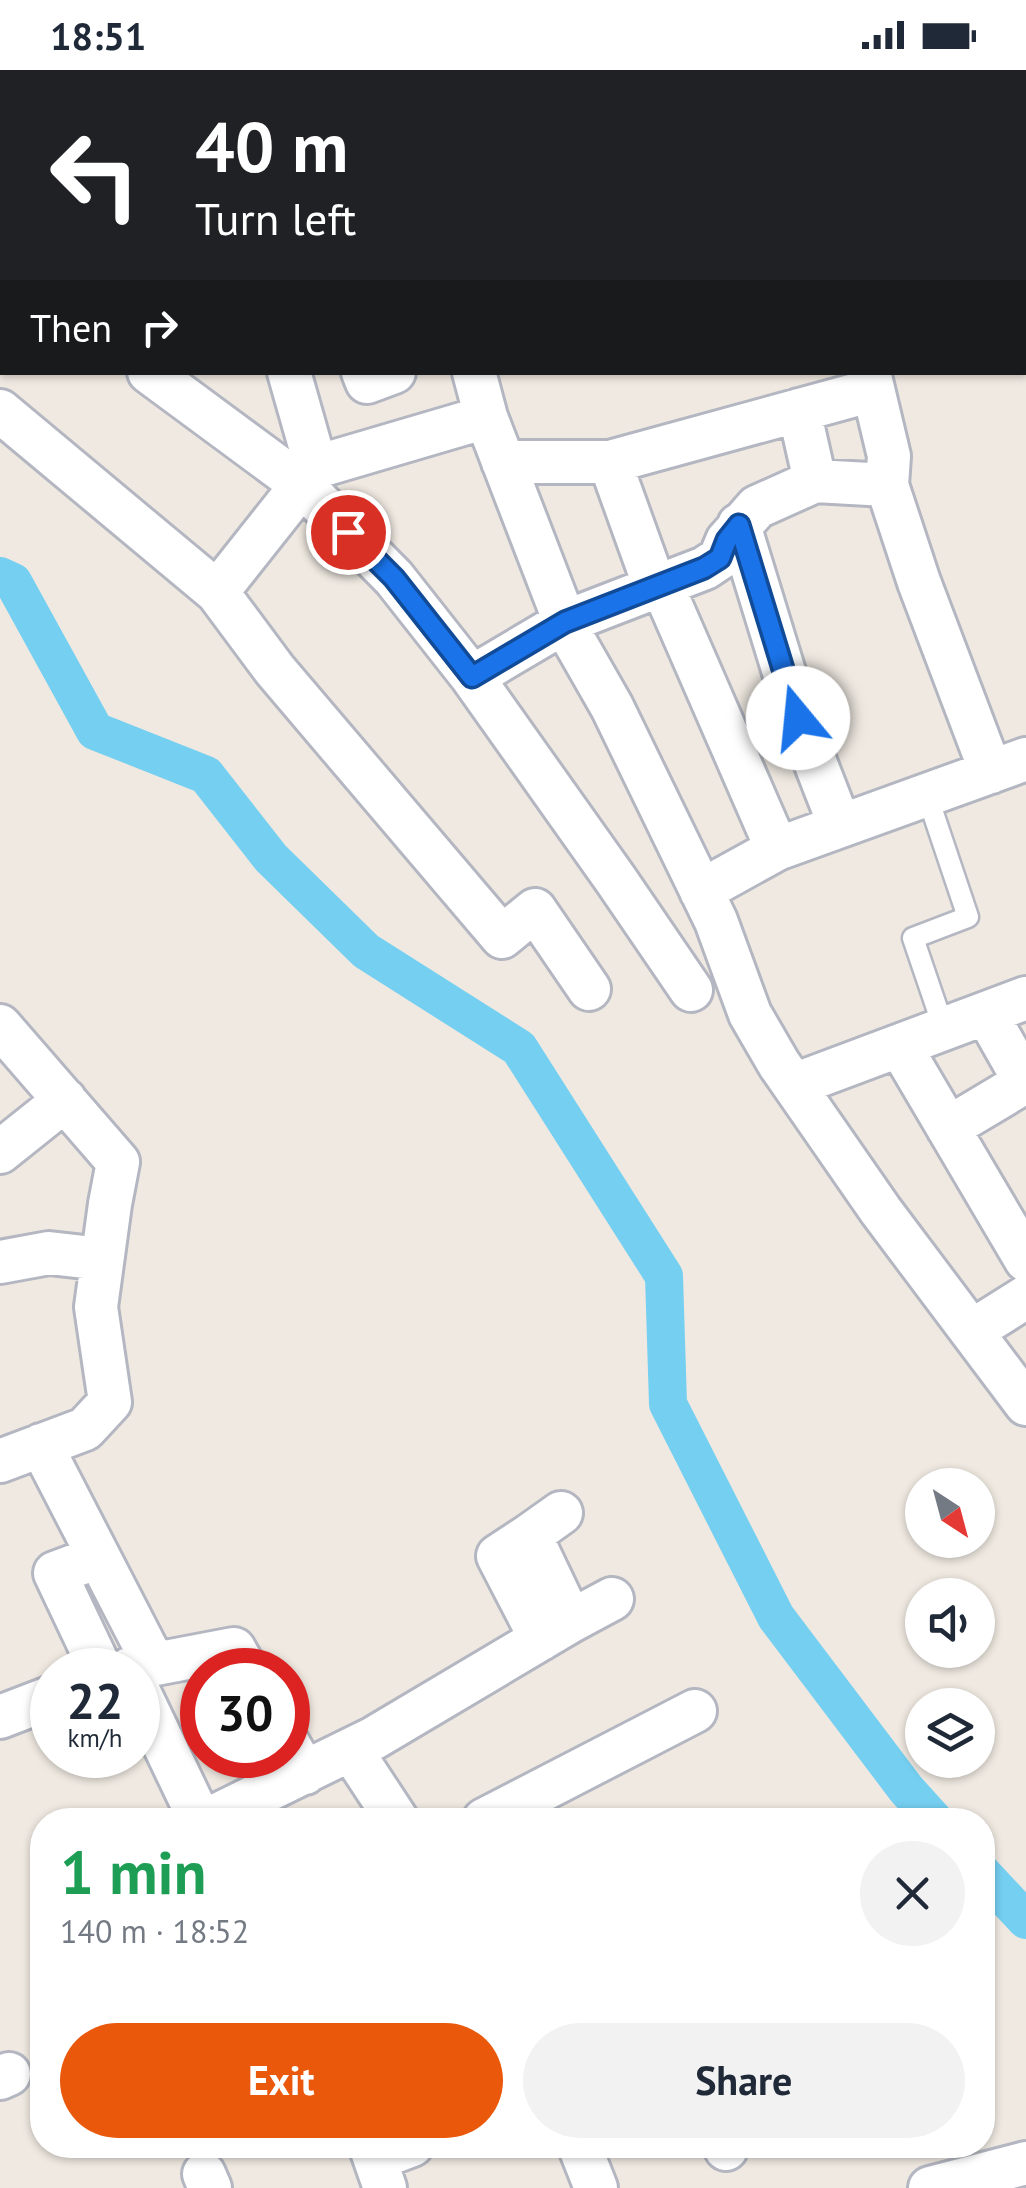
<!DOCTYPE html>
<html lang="en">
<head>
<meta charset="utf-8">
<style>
	body { margin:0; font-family:"PT Sans",sans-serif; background:#f2f2f3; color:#1f2937; height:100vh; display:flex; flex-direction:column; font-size:38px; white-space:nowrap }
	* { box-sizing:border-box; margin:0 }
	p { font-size:32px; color:#747a83 }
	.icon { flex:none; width:55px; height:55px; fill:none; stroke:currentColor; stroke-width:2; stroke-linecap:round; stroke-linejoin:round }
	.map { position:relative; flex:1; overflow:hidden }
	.drawer { position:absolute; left:30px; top:1738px; width:965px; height:350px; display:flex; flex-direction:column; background:#fff; border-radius:40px; box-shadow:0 2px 8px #0004 }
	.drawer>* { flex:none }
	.top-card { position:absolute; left:0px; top:0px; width:1028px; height:305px; box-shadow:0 2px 8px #0004; background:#202124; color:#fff; overflow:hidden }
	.needle { width:65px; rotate:144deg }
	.tools { position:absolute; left:905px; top:1398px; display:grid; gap:20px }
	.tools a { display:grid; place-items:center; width:90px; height:90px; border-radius:50%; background:#fff; box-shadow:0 2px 8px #0004; font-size:50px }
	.speed { position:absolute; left:30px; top:1578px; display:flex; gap:20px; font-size:50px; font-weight:700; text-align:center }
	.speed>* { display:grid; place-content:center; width:130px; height:130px; border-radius:50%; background:#fff; box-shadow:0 2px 8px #0004; line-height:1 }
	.speed small { font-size:25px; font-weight:400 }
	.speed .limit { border:15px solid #d22; background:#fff; color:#111 }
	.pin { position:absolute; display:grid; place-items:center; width:85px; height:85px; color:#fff; margin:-42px; border:5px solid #fff; border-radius:50%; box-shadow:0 2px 10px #0007 }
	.me { position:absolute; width:110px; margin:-55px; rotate:343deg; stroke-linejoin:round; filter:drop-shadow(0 0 8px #0008) }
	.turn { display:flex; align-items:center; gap:35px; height:210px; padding:0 30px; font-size:45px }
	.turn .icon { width:130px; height:130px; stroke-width:2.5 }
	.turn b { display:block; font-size:70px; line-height:85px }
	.then { display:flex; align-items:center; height:95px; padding:0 30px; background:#0003; gap:20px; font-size:38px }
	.round { display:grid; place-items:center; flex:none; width:105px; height:105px; border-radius:52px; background:#f2f2f3 }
	.head { display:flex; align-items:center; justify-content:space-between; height:170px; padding:0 30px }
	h1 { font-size:60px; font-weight:700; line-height:75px; color:#1e9e55 }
	.cta { display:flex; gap:20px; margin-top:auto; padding:20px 30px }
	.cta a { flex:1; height:115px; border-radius:60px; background:#ea580c; color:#fff; font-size:40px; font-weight:700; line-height:115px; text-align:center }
	.cta a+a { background:#f2f2f3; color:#1f2937 }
	.status { display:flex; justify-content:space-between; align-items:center; height:70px; padding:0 50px; background:#fff; direction:ltr }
	.status svg { height:28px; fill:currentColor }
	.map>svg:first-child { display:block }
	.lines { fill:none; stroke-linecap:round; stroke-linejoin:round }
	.canal { stroke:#75cff0; stroke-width:38 }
	.lane-casing { stroke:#b4b7c1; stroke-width:25 }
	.street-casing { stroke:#b4b7c1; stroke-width:48 }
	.lane { stroke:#fff; stroke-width:20 }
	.street { stroke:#fff; stroke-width:42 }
	.route-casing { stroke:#114b97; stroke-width:25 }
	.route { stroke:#1a73e8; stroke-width:18 }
</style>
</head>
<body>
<div class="status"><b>18:51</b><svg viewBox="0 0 49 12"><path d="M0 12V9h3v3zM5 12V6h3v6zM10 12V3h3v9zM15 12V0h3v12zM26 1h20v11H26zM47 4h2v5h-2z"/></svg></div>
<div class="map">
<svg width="1026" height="2118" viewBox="0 0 1026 2118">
	<rect width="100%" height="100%" fill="#efe9e1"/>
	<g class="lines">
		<path class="canal" d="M 0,506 L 13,512 L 95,661 L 206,705 L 271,788 L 366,881 L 519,978 L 664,1206 L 668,1334 L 776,1547 L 906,1719 L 934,1750
			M 982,1803 L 1026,1850"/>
		<g class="lane-casing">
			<path id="lane" d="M 927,725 L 968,847 L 913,868 L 944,959"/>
		</g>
		<g class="street-casing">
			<path id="street" d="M 189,0 L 190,2
				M 400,0 L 400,2
				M 789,0 L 790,2
				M 949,0 L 949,2
				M 674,2 L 684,0
				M 0,56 L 2,55
				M 1025,179 L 1026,179
				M 0,207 L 2,208
				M 1025,248 L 1026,251
				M 149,302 L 302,415 L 394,508 L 472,607 L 616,810 L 691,920
				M 289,302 L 316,397 L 217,522 L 275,600 L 502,867 L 535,840 L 589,919
				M 363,302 L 367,312 L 394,302
				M 474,302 L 486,347 L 568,560 L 612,637 L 716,851 L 750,944 L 779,994 L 881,1141 L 1026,1334
				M 869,302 L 889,386 L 887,415 L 919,512 L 991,702
				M 799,340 L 815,411
				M 0,341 L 217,522
				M 503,392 L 610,392 L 873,320
				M 610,392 L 655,517
				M 316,397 L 486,347
				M 739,455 L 798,648 L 840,756
				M 662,515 L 777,779
				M 472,607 L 565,552 L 705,498 L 720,488 L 727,471 L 757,437 L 815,411 L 887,415
				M 701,821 L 777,779 L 1026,689
				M 0,956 L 118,1092 L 110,1134 L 96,1237 L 110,1332 L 85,1359 L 0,1391
				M 900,976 L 1026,1190
				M 794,1015 L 1026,928
				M 948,1058 L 1025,1012 L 986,943
				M 0,1082 L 65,1030
				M 0,1192 L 49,1183 L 102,1189
				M 972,1261 L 1026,1227
				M 41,1375 L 154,1594
				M 530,1465 L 561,1443
				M 98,1487 L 55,1503 L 101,1600
				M 541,1569 L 498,1486 L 530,1465 L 571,1551
				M 129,1599 L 234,1579 L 246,1600
				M 138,1620 L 200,1750
				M 0,1647 L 52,1627
				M 288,1673 L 305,1703
				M 351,1680 L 397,1750
				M 207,1750 L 374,1668 L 571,1551 L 612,1529
				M 484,1750 L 695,1641
				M 0,2008 L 9,2004
				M 370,2075 L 385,2118
				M 579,2075 L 596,2118
				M 724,2075 L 726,2079
				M 375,2089 L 412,2075
				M 204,2104 L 210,2118
				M 930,2118 L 1026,2093"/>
		</g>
		<use href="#lane" class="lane"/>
		<use href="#street" class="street"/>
	</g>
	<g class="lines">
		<g class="route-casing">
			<path id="route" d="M 348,462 L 394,508 L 472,607 L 565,552 L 704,498 L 720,488 L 727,470 L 739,455 L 798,648"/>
		</g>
		<use href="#route" class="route"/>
	</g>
</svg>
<div class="tools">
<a><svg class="needle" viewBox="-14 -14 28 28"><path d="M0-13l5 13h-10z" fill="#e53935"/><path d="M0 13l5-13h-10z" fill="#747a83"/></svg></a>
<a><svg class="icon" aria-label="sound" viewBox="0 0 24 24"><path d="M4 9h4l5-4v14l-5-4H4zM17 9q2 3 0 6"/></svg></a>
<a><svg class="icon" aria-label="layers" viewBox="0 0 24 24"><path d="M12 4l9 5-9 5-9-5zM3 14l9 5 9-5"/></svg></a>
</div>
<div class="speed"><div>22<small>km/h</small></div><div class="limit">30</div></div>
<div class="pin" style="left:348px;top:462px;background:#d93025"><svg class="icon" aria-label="arrive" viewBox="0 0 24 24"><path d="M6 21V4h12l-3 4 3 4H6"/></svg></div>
<svg class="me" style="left:798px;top:648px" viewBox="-20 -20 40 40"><circle r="19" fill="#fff"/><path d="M0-13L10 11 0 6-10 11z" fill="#1a73e8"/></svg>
<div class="top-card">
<div class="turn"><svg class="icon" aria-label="left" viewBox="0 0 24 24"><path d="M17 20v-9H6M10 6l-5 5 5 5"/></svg><div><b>40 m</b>Turn left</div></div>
<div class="then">Then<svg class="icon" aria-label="right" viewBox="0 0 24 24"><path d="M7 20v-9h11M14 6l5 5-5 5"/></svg></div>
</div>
<section class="drawer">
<div class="head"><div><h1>1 min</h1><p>140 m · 18:52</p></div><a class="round"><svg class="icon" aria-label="close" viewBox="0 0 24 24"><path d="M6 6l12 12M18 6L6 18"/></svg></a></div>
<div class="cta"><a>Exit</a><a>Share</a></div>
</section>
</div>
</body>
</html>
